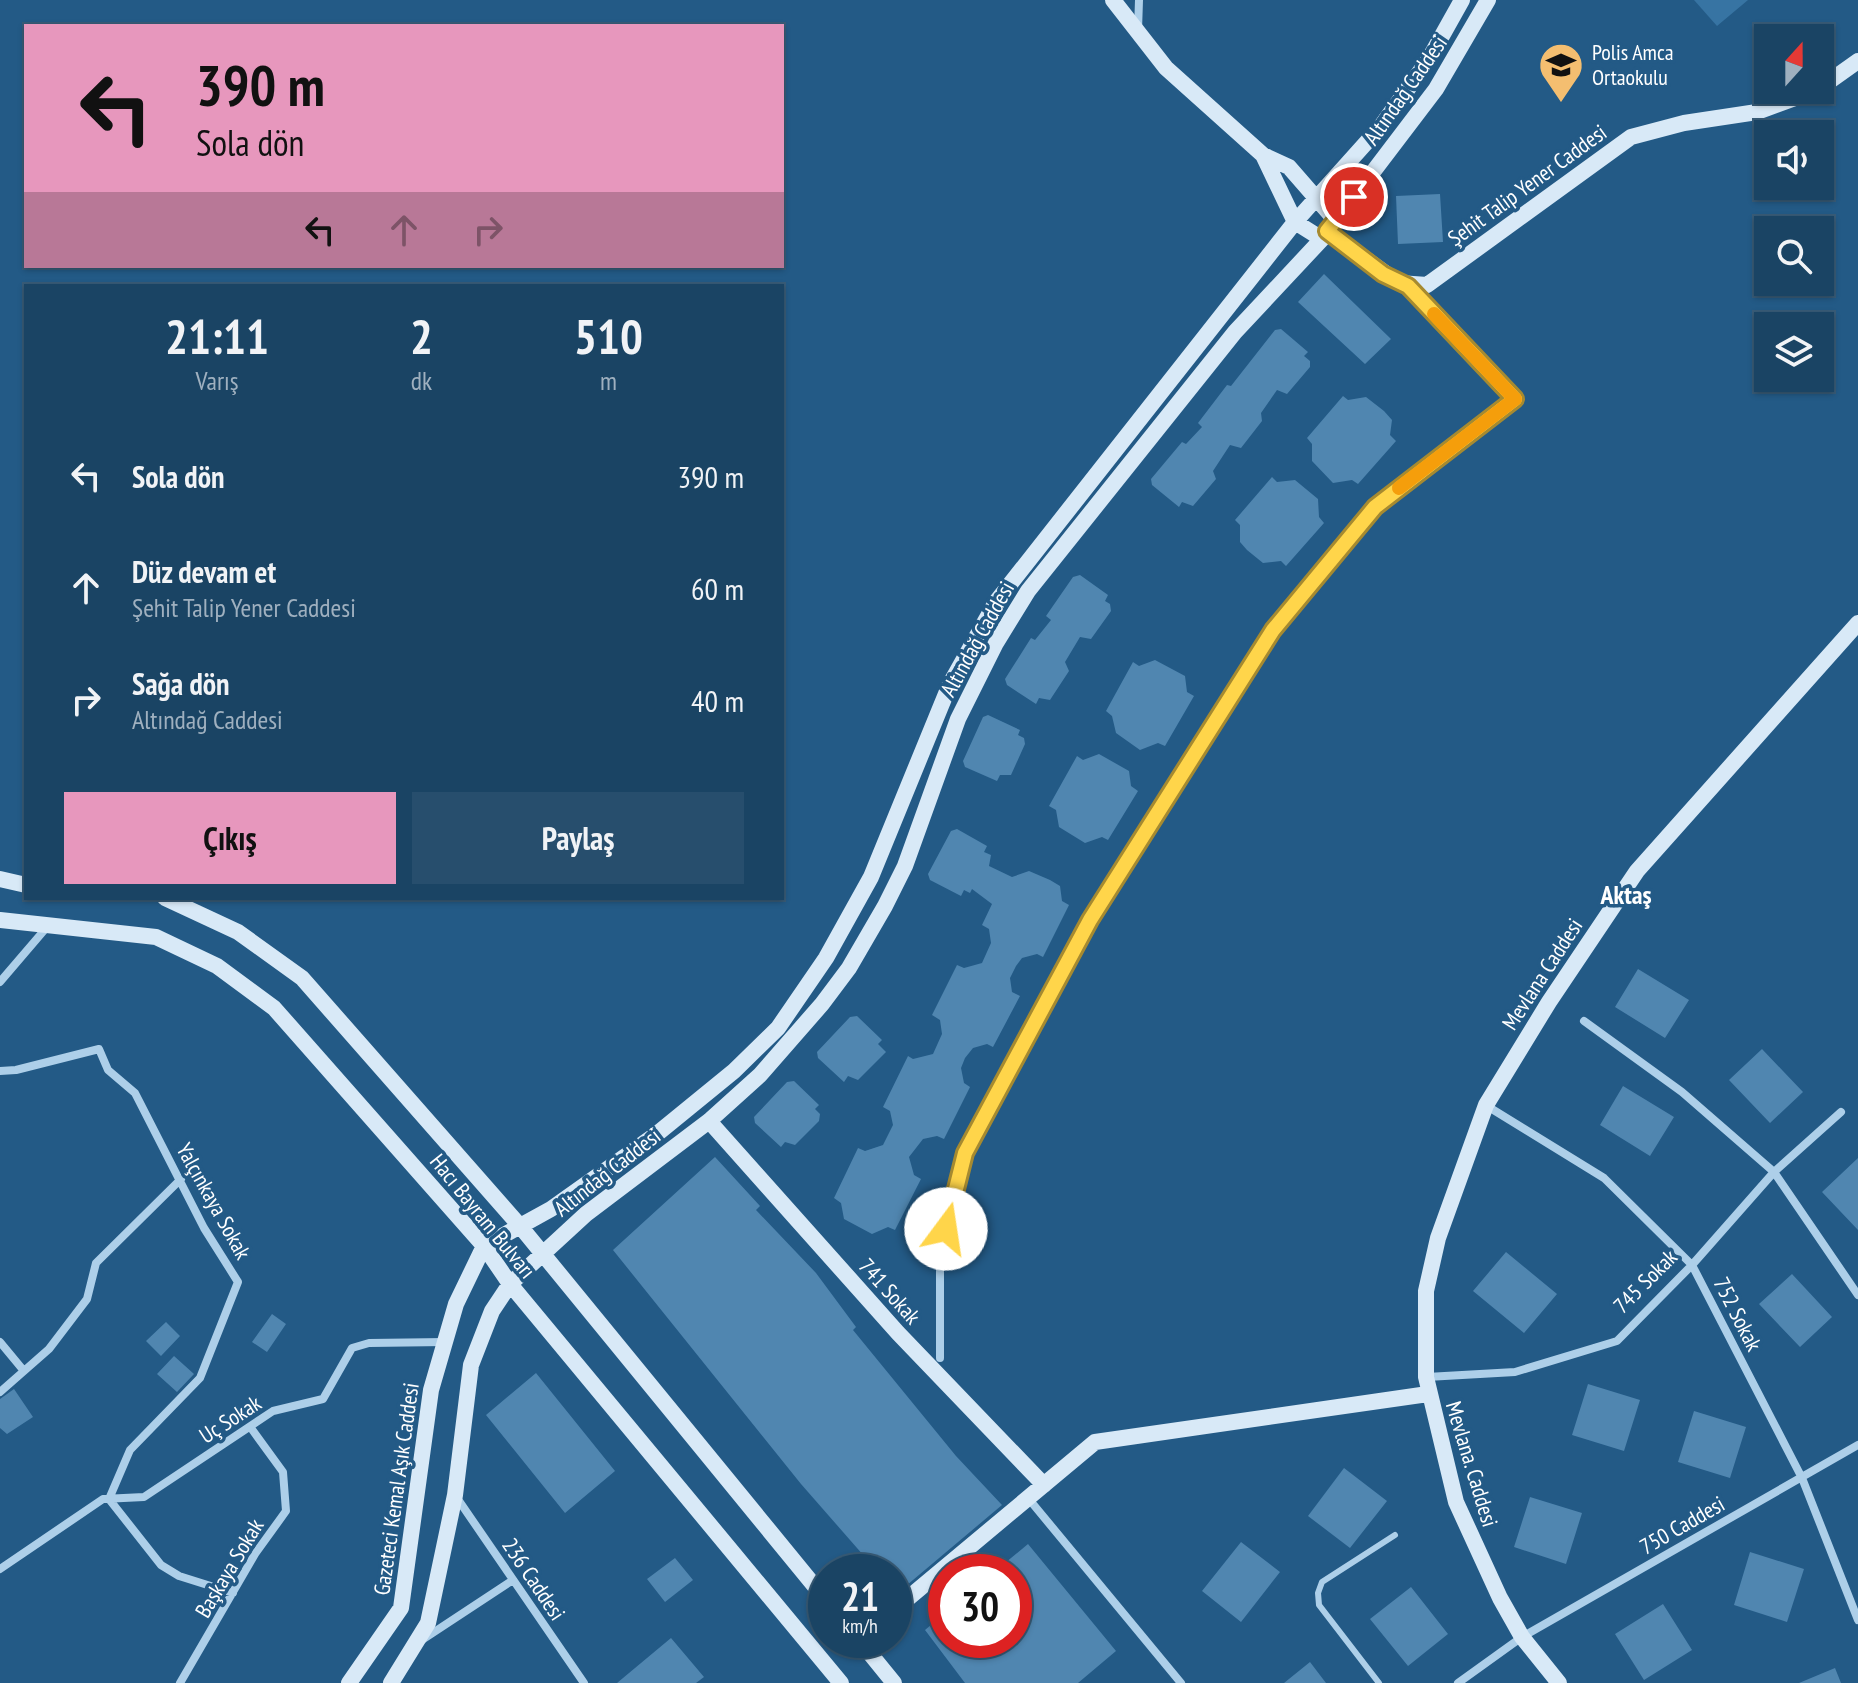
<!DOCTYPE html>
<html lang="tr">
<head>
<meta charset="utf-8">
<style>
	body { margin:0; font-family:"PT Sans Narrow",sans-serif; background:#274e6d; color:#f1f3f6; height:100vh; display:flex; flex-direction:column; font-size:30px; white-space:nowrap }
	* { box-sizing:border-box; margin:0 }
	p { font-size:26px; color:#9fb0bf }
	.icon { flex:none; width:44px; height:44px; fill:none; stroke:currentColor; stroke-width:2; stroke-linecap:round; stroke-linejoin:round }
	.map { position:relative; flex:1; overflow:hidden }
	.drawer { position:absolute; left:24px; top:284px; width:760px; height:616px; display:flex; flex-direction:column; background:#1a4464; border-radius:0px; box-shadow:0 2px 6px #0004,0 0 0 2px #385c78 }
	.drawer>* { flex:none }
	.banner { position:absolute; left:24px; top:24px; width:760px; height:244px; border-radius:0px; box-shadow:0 2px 6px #0004,0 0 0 2px #385c78; background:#e797bd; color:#111; overflow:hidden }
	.needle { width:52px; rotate:21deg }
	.buttons { position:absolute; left:1754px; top:24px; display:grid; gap:16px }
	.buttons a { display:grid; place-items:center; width:80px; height:80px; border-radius:0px; background:#1a4464; box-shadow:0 2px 6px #0004,0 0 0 2px #385c78; font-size:40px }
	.speed { position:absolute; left:808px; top:1554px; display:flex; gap:16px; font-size:40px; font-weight:700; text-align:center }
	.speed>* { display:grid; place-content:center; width:104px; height:104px; border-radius:50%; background:#1a4464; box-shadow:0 2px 6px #0004,0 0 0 2px #385c78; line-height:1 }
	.speed small { font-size:20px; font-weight:400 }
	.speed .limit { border:12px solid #d22; background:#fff; color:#111 }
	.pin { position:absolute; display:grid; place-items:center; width:68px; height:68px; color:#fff; margin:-34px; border:4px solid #fff; border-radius:50%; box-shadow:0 2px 8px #0007 }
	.me { position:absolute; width:88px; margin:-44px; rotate:14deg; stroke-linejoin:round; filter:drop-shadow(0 0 6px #0008) }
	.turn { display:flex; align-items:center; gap:28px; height:168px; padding:0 40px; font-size:36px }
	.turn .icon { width:104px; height:104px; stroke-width:2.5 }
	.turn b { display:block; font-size:56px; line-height:68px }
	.lanes { display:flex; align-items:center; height:76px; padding:0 40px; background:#0003; justify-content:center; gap:40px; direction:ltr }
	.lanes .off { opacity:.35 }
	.eta { display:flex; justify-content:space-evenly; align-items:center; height:136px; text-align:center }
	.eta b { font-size:48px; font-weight:600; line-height:56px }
	.cta { display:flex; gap:16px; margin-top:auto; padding:16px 40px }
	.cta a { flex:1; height:92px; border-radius:0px; background:#e797bd; color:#111; font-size:32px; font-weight:600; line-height:92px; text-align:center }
	.cta a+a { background:#274e6d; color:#f1f3f6 }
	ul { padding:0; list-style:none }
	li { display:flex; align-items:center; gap:24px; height:112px; padding:0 40px }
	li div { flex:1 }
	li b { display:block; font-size:30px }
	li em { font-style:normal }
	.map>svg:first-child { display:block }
	.green { fill:#3774a3 }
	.building { fill:#5086b0 }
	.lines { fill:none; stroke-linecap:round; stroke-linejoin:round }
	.lane { stroke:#adcfe9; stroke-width:6 }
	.street { stroke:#adcfe9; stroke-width:8 }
	.secondary { stroke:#d8e9f7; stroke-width:16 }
	.route-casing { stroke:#a68a30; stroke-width:20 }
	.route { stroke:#ffd54a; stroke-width:14 }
	.slow { stroke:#f59e0b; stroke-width:14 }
	.labels { text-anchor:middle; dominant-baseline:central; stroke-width:7; stroke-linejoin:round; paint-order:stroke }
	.poi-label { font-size:22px; fill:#fff; stroke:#235a86; text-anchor:start }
	.street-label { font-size:22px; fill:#fff; stroke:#235a86 }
	.quarter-label { font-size:26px; font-weight:bold; fill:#fff; stroke:#235a86 }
</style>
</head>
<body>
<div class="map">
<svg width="1858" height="1683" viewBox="0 0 1858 1683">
	<rect width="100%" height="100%" fill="#235a86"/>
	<path class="green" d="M 1694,0 L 1748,0 L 1717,26 Z"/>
	<path class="building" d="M 1440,194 L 1443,242 L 1398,244 L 1396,196 Z
		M 1324,274 L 1391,339 L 1365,364 L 1298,302 Z
		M 1281,329 L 1308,352 L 1304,356 L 1310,361 L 1310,367 L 1287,394 L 1277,390 L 1261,413 L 1262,421 L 1241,448 L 1230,445 L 1213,471 L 1216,479 L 1193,506 L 1182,502 L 1179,507 L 1152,485 L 1151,479 L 1182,442 L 1186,444 L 1202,427 L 1198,423 L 1227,385 L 1231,386 L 1275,330 Z
		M 1343,396 L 1348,400 L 1366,397 L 1384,411 L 1392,420 L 1390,435 L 1396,441 L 1358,484 L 1352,480 L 1333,483 L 1312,461 L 1312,444 L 1307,438 Z
		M 1272,477 L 1277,482 L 1295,480 L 1318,499 L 1319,517 L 1324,523 L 1286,566 L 1281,561 L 1263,563 L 1247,550 L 1240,542 L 1240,525 L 1235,520 Z
		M 1080,575 L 1108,595 L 1105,601 L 1110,604 L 1111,611 L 1091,639 L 1080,637 L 1065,662 L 1069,671 L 1050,700 L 1039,698 L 1036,704 L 1007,685 L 1005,679 L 1031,638 L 1035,640 L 1051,620 L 1046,616 L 1073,577 Z
		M 1155,660 L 1185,676 L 1187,692 L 1194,696 L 1165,746 L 1158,743 L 1140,750 L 1116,733 L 1112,716 L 1106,711 L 1133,662 L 1139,666 Z
		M 988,715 L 1020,730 L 1018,735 L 1024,738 L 1025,744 L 1011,775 L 1000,775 L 997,781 L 965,767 L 963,761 L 983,717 Z
		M 1099,754 L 1129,771 L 1131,786 L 1138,791 L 1108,840 L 1102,837 L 1085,843 L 1059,827 L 1056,810 L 1049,806 L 1077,756 L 1083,760 Z
		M 957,829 L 987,846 L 984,852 L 991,855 L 989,866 L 1012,877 L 1029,871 L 1050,880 L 1060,886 L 1062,901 L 1069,905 L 1043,957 L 1037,954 L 1022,958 L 1016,966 L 1010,978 L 1012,992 L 1020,996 L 993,1047 L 987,1044 L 973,1048 L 965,1058 L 961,1068 L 964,1083 L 970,1087 L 944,1139 L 937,1136 L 923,1139 L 909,1157 L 914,1175 L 921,1179 L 895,1230 L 888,1227 L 872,1234 L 844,1219 L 841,1203 L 834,1198 L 858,1148 L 865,1151 L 883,1145 L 893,1125 L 890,1111 L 883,1107 L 908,1056 L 913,1059 L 933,1054 L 942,1034 L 940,1020 L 932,1015 L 957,965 L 964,968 L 982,963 L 991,943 L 989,929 L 982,925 L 992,904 L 972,889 L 970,893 L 964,890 L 961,896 L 930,880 L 928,874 L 951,831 Z
		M 1638,969 L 1689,1000 L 1665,1038 L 1615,1007 Z
		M 857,1016 L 882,1040 L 878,1044 L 886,1052 L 858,1080 L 848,1076 L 844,1082 L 818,1058 L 817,1052 L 850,1017 Z
		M 1762,1049 L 1803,1092 L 1770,1123 L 1729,1080 Z
		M 794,1081 L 819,1105 L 815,1109 L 820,1114 L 819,1121 L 795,1145 L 785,1142 L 781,1147 L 755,1123 L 754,1117 L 787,1082 Z
		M 1623,1086 L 1674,1117 L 1650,1156 L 1600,1125 Z
		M 715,1157 L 760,1206 L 756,1210 L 816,1273 L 856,1327 L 853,1330 L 956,1456 L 1002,1505 L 894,1596 L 894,1572 L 878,1572 L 801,1484 L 613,1250 Z
		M 1858,1158 L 1858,1230 L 1822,1192 Z
		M 1506,1252 L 1557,1294 L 1524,1333 L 1473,1291 Z
		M 1792,1274 L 1832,1317 L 1800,1347 L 1759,1304 Z
		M 272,1314 L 286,1324 L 267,1352 L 252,1342 Z
		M 166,1322 L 180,1336 L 161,1356 L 146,1341 Z
		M 174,1356 L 194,1374 L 177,1392 L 157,1374 Z
		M 536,1373 L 615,1471 L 565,1513 L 486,1415 Z
		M 1588,1384 L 1640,1400 L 1624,1451 L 1572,1435 Z
		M 14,1389 L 33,1417 L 7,1434 L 0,1428 L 0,1399 Z
		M 1694,1411 L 1746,1427 L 1730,1478 L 1678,1462 Z
		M 1344,1468 L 1387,1501 L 1350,1548 L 1308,1516 Z
		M 1530,1497 L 1582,1513 L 1566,1564 L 1514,1547 Z
		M 1241,1542 L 1280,1572 L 1241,1622 L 1202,1591 Z
		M 1028,1544 L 1116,1651 L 1078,1683 L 965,1683 L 925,1630 L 946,1612 L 946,1640 L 1014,1640 L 1014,1572 L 994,1572 Z
		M 1750,1552 L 1804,1569 L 1787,1622 L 1734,1605 Z
		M 675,1558 L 693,1580 L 665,1602 L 647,1579 Z
		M 1411,1587 L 1448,1634 L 1408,1666 L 1370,1619 Z
		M 1663,1604 L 1692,1650 L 1644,1680 L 1615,1634 Z
		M 671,1638 L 704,1677 L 696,1683 L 617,1683 Z
		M 1310,1662 L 1326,1683 L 1284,1683 Z
		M 1835,1668 L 1841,1683 L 1799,1683 Z"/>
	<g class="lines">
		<path class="lane" d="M 1379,1683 L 1319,1605 L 1318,1593 L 1322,1582 L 1395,1535"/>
		<path class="street" d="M 1138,30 L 1139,0
			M 0,982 L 47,927
			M 1584,1021 L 1682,1092 L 1774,1172 L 1858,1295
			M 0,1071 L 16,1070 L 99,1049 L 108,1070 L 135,1093 L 204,1228 L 238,1282 L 200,1378 L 130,1450 L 109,1499
			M 1487,1106 L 1604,1178 L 1692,1265 L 1802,1478 L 1858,1620
			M 0,1342 L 24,1371
			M 940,1358 L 940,1254 L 965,1153 L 1090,920 L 1273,630 L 1375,507 L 1515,399 L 1408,286
			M 1427,1377 L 1515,1372 L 1617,1341 L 1692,1265 L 1774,1172 L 1841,1112
			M 0,1392 L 49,1349 L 87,1299 L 96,1263 L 181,1179
			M 455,1495 L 584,1683
			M 1028,1498 L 1181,1683
			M 109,1499 L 161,1565 L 179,1576 L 233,1593
			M 0,1569 L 103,1499 L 144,1497 L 273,1411 L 323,1399 L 352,1348 L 369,1343 L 445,1342
			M 422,1640 L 513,1580
			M 180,1683 L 255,1554 L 286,1511 L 283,1472 L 251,1428
			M 1458,1683 L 1522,1637 L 1858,1445"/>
		<path class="secondary" d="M 1113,0 L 1166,68 L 1263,155 L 1289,167 L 1336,221
			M 1820,88 L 1858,61
			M 1263,155 L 1295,222 L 1322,239
			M 1327,231 L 1399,283 L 1427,285 L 1631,137 L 1684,123 L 1757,112 L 1817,90
			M 0,879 L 26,885
			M 165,898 L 238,932 L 302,978 L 520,1226 L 826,1600
			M 0,920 L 156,937 L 217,966 L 274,1008 L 484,1246 L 510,1284 L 841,1683
			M 709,1121 L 898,1333 L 1044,1485
			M 484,1246 L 551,1209 L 658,1133 L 734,1071 L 778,1028 L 826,958 L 871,877 L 950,684 L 996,602 L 1295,222 L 1382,125 L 1429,59 L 1462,0
			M 894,1610 L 1095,1442 L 1428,1394
			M 859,1640 L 894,1683
			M 349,1683 L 401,1608 L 431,1390 L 456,1304 L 484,1246
			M 391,1683 L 428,1623 L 455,1495 L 471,1365 L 492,1311 L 510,1284 L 586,1214 L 709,1121 L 760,1075 L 822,1004 L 849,968 L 885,906 L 905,866 L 958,719 L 996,643 L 1028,591 L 1235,332 L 1322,239 L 1436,89 L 1488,0
			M 1559,1683 L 1522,1637 L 1500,1598 L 1456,1502 L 1426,1377 L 1426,1291 L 1438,1238 L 1486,1105 L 1549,1002 L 1637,871 L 1858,623"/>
	</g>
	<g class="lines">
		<g class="route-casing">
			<path id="route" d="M 946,1229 L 965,1153 L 1090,920 L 1273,630 L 1375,507 L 1515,399 L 1408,286 L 1383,274 L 1327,231 L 1354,197"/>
		</g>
		<use href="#route" class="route"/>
		<path class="slow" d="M 1399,488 L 1515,399 L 1434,314"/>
	</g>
	<defs>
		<g id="school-pin" transform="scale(2.3)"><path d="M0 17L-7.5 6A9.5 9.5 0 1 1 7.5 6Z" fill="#f4be70" stroke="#235a86"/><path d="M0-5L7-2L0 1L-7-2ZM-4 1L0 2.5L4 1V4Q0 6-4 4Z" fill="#111"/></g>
	</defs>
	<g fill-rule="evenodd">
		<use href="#school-pin" x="1561" y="65"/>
	</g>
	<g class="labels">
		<g class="poi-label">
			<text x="1592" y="52">Polis Amca<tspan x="1592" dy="25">Ortaokulu</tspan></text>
		</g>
		<g class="street-label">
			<text transform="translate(1405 90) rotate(-55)">Altındağ Caddesi</text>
			<text transform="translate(1527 185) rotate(-36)">Şehit Talip Yener Caddesi</text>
			<text transform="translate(977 639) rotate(-61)">Altındağ Caddesi</text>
			<text transform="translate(1542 974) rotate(-57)">Mevlana Caddesi</text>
			<text transform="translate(607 1172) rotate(-38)">Altındağ Caddesi</text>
			<text transform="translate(214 1201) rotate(61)">Yalçınkaya Sokak</text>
			<text transform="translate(483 1216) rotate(51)">Hacı Bayram Bulvarı</text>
			<text transform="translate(1645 1281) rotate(-45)">745 Sokak</text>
			<text transform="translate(890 1291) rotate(48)">741 Sokak</text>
			<text transform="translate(1738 1314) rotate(63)">752 Sokak</text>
			<text transform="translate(230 1419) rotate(-33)">Uç Sokak</text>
			<text transform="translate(1472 1464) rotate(73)">Mevlana. Caddesi</text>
			<text transform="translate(396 1489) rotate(-82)">Gazeteci Kemal Aşık Caddesi</text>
			<text transform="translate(1682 1525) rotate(-30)">750 Caddesi</text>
			<text transform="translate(229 1568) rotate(-59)">Başkaya Sokak</text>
			<text transform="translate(534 1579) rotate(56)">236 Caddesi</text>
		</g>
		<g class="quarter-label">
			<text x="1626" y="894">Aktaş</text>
		</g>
	</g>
</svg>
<div class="buttons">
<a><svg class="needle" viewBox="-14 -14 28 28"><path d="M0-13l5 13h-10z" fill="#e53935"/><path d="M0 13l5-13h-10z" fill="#9fb0bf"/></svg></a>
<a><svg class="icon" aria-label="sound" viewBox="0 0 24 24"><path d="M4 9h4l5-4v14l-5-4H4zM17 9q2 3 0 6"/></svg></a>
<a><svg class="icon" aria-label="search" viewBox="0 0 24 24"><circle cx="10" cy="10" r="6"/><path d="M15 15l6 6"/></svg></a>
<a><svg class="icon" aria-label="layers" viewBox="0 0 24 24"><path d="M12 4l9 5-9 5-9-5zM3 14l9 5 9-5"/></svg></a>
</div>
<div class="speed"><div>21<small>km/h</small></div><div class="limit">30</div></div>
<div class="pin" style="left:1354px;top:197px;background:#d93025"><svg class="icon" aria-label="arrive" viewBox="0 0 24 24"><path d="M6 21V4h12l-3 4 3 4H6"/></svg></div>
<svg class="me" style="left:946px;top:1229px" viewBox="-20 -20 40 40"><circle r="19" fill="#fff"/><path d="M0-13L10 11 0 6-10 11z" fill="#ffd54a"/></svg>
<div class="banner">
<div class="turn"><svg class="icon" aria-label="left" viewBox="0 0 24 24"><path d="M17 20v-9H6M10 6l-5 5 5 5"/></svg><div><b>390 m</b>Sola dön</div></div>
<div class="lanes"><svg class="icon" aria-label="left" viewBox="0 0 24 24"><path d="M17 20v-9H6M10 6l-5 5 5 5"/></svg><svg class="icon off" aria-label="ahead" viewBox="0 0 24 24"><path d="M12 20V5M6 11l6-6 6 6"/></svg><svg class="icon off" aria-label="right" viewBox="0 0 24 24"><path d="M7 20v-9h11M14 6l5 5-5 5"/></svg></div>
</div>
<section class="drawer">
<div class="eta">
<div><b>21:11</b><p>Varış</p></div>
<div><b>2</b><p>dk</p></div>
<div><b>510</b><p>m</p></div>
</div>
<ul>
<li><svg class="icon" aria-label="left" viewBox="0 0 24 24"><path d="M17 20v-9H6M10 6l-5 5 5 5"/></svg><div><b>Sola dön</b></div><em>390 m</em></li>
<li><svg class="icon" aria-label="ahead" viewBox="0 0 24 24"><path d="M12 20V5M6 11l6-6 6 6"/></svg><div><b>Düz devam et</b><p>Şehit Talip Yener Caddesi</p></div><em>60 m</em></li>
<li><svg class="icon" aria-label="right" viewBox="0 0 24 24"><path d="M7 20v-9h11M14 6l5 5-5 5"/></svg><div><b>Sağa dön</b><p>Altındağ Caddesi</p></div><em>40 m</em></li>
</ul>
<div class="cta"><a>Çıkış</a><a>Paylaş</a></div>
</section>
</div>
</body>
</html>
